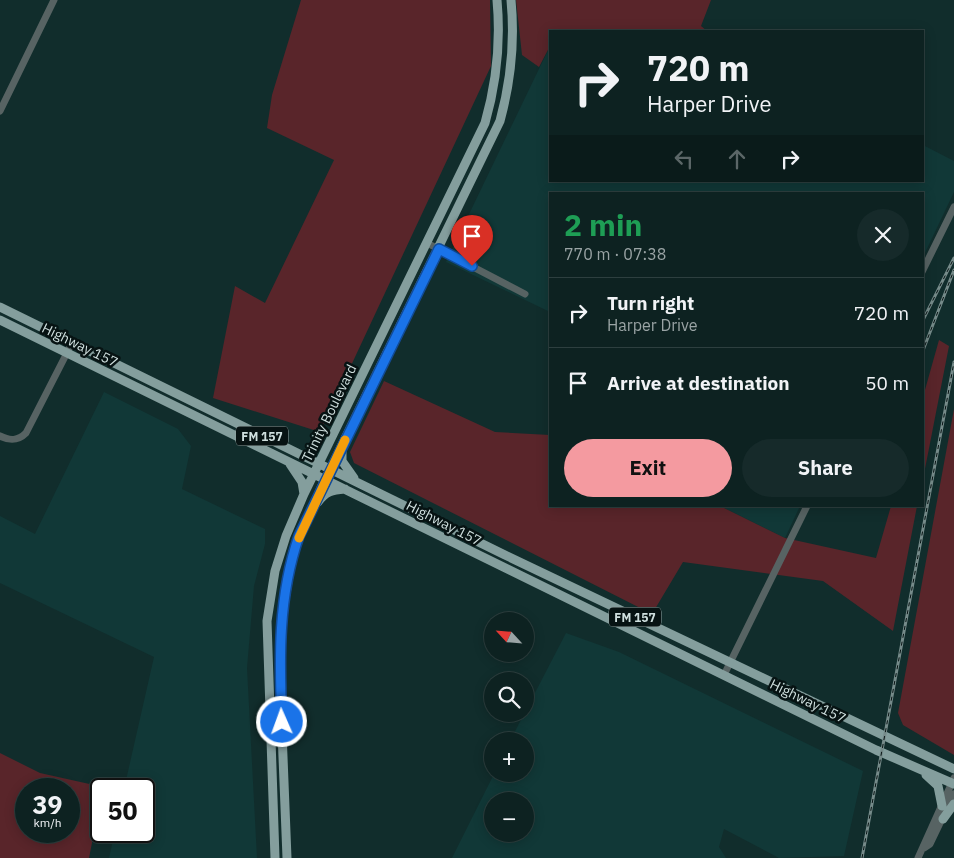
<!DOCTYPE html>
<html lang="en">
<head>
<meta charset="utf-8">
<style>
	body { margin:0; font-family:"IBM Plex Sans",sans-serif; background:#162a2a; color:#f1f3f6; height:100vh; display:flex; flex-direction:column; font-size:19px; white-space:nowrap }
	* { box-sizing:border-box; margin:0 }
	p { font-size:16px; color:#9aa4a5 }
	.icon { flex:none; width:28px; height:28px; fill:none; stroke:currentColor; stroke-width:2; stroke-linecap:round; stroke-linejoin:round }
	.map { position:relative; flex:1; overflow:hidden }
	.side { position:absolute; left:549px; top:192px; width:375px; height:315px; display:flex; flex-direction:column; background:#0d2221; border-radius:0px; box-shadow:0 2px 12px #0003,0 0 0 1px #2d3f3f }
	.side>* { flex:none }
	.guide { position:absolute; left:549px; top:30px; width:375px; height:152px; border-radius:0px; box-shadow:0 2px 12px #0003,0 0 0 1px #2d3f3f; background:#0d2221; color:#f1f3f6; overflow:hidden }
	.needle { width:32px; rotate:296deg }
	.fabs { position:absolute; left:484px; top:612px; display:grid; gap:10px }
	.fabs a { display:grid; place-items:center; width:50px; height:50px; border-radius:50%; background:#0d2221; box-shadow:0 2px 12px #0003,0 0 0 1px #2d3f3f; font-size:25px }
	.speed { position:absolute; left:15px; top:778px; display:flex; gap:10px; font-size:25px; font-weight:700; text-align:center }
	.speed>* { display:grid; place-content:center; width:65px; height:65px; border-radius:50%; background:#0d2221; box-shadow:0 2px 12px #0003,0 0 0 1px #2d3f3f; line-height:1 }
	.speed small { font-size:12px; font-weight:400 }
	.speed .limit { border:2px solid #111; border-radius:8px; background:#fff; color:#111 }
	.pin { position:absolute; display:grid; place-items:center; width:42px; height:42px; color:#fff; margin:-51px -21px; border-radius:50% 50% 50% 0; rotate:-45deg; box-shadow:0 0 5px #0007 }
	.pin .icon { rotate:45deg }
	.me { position:absolute; width:55px; margin:-28px; rotate:358deg; stroke-linejoin:round; filter:drop-shadow(0 0 4px #0008) }
	.turn { display:flex; align-items:center; gap:18px; height:105px; padding:0 15px; font-size:22px }
	.turn .icon { width:65px; height:65px; stroke-width:2.5 }
	.turn b { display:block; font-size:35px; line-height:42px }
	.lanes { display:flex; align-items:center; height:48px; padding:0 15px; background:#0003; justify-content:center; gap:25px; direction:ltr }
	.lanes .off { opacity:.35 }
	.round { display:grid; place-items:center; flex:none; width:52px; height:52px; border-radius:26px; background:#162a2a }
	.summary { display:flex; align-items:center; justify-content:space-between; height:85px; padding:0 15px }
	h1 { font-size:30px; font-weight:800; line-height:38px; color:#1e9e55 }
	.button { display:flex; gap:10px; margin-top:auto; padding:10px 15px }
	.button a { flex:1; height:58px; border-radius:30px; background:#f49aa0; color:#111; font-size:20px; font-weight:800; line-height:58px; text-align:center }
	.button a+a { background:#162a2a; color:#f1f3f6 }
	ul { padding:0; list-style:none }
	li { display:flex; align-items:center; gap:15px; height:70px; padding:0 15px; border-top:1px solid #2d3f3f }
	li div { flex:1 }
	li b { display:block; font-size:19px }
	li em { font-style:normal }
	.map>svg:first-child { display:block }
	.built { fill:#113837; fill-rule:evenodd }
	.green { fill:#59252a; fill-rule:evenodd }
	.lines { fill:none; stroke-linecap:round; stroke-linejoin:round }
	.minor { stroke:#576363; stroke-width:7 }
	.major { stroke:#849e9d; stroke-width:9 }
	.rail-casing { stroke:#768b8a; stroke-width:3 }
	.rail { stroke:#071313; stroke-width:1; stroke-dasharray:4; stroke-linecap:butt }
	.route-casing { stroke:#114b97; stroke-width:12 }
	.route { stroke:#1a73e8; stroke-width:9 }
	.slow { stroke:#f59e0b; stroke-width:9 }
	.labels { text-anchor:middle; dominant-baseline:central; stroke-width:5; stroke-linejoin:round; paint-order:stroke }
	.shield { fill:#071313; stroke:#93a2a1; stroke-width:1 }
	.shield-label { font-size:12px; font-weight:bold; fill:#cfdfde }
	.street-label { font-size:14px; fill:#cfdfde; stroke:#071313 }
</style>
</head>
<body>
<div class="map">
<svg width="954" height="858" viewBox="0 0 954 858">
	<rect width="100%" height="100%" fill="#112d2c"/>
	<path class="built" d="M 550,46 L 550,181 L 922,181 L 923,145 L 954,161 L 954,192 L 923,257 L 922,194 L 550,194 L 550,312 L 446,262 Z
		M 104,392 L 178,429 L 191,446 L 182,489 L 265,529 L 265,544 L 254,586 L 247,668 L 257,858 L 109,858 L 115,831 L 144,831 L 144,789 L 124,789 L 154,657 L 0,583 L 0,516 L 35,534 Z
		M 720,506 L 800,506 L 785,538 Z
		M 566,633 L 619,652 L 863,771 L 844,856 L 779,858 L 724,829 L 719,847 L 726,858 L 452,858 L 494,774 L 525,774 L 525,741 L 510,741 ZM 492,801 L 525,801 L 525,834 L 492,834 Z"/>
	<path class="green" d="M 301,0 L 490,0 L 491,66 L 320,432 L 213,398 L 235,286 L 265,303 L 334,160 L 267,128 L 272,95 Z
		M 516,0 L 711,0 L 701,26 L 707,31 L 550,31 L 550,46 L 539,67 L 522,55 Z
		M 939,340 L 949,346 L 923,479 L 923,397 Z
		M 384,381 L 495,432 L 550,435 L 550,506 L 720,506 L 785,538 L 876,558 L 891,506 L 917,506 L 893,631 L 823,581 L 683,562 L 652,614 L 354,463 L 350,452 Z
		M 954,409 L 954,755 L 903,725 L 898,713 Z
		M 0,753 L 40,773 L 103,787 L 89,858 L 0,858 ZM 26,789 L 69,789 L 69,831 L 26,831 Z"/>
	<g class="lines">
		<path class="minor" d="M 0,111 L 54,0
			M 427,243 L 525,294
			M 922,272 L 954,207
			M 0,436 C 10,441 18,441 26,433 L 72,343
			M 724,675 L 807,506
			M 924,848 L 930,844 L 954,794
			M 918,858 L 954,778"/>
		<path class="major" d="M 0,307 L 505,555 L 954,769
			M 0,320 L 876,750 L 954,784
			M 342,450 L 342,461 L 354,478
			M 290,464 L 302,482 L 304,494
			M 318,502 C 326,491 332,490 345,489
			M 926,775 L 938,786 L 942,806
			M 943,819 L 954,804
			M 275,858 L 267,621 L 275,571 L 286,536 L 304,494 L 485,123 C 497,81 501,43 497,0
			M 287,858 L 280,681 L 281,623 L 293,552 L 321,488 L 500,121 C 511,81 515,42 511,0"/>
		<g class="rail-casing">
			<path id="rail" d="M 922,322 L 954,258
				M 922,353 L 954,270
				M 862,858 L 954,362"/>
		</g>
		<use href="#rail" class="rail"/>
	</g>
	<g class="lines">
		<g class="route-casing">
			<path id="route" d="M 282,722 C 279,659 278,596 299,536 L 439,249 L 472,266"/>
		</g>
		<use href="#route" class="route"/>
		<path class="slow" d="M 299,538 L 345,440"/>
	</g>
	<g class="labels">
		<g class="shield">
			<rect x="236" y="426.5" width="52" height="19" rx="4"/>
			<rect x="609" y="607.5" width="52" height="19" rx="4"/>
		</g>
		<g class="shield-label">
			<text x="262" y="436">FM 157</text>
			<text x="635" y="617">FM 157</text>
		</g>
		<g class="street-label">
			<text transform="translate(80 345) rotate(26)">Highway 157</text>
			<text transform="translate(329 413) rotate(-64)">Trinity Boulevard</text>
			<text transform="translate(444 523) rotate(27)">Highway 157</text>
			<text transform="translate(808 701) rotate(26)">Highway 157</text>
		</g>
	</g>
</svg>
<div class="fabs">
<a><svg class="needle" viewBox="-14 -14 28 28"><path d="M0-13l5 13h-10z" fill="#e53935"/><path d="M0 13l5-13h-10z" fill="#9aa4a5"/></svg></a>
<a><svg class="icon" aria-label="search" viewBox="0 0 24 24"><circle cx="10" cy="10" r="6"/><path d="M15 15l6 6"/></svg></a>
<a>+</a>
<a>−</a>
</div>
<div class="speed"><div>39<small>km/h</small></div><div class="limit">50</div></div>
<div class="pin" style="left:472px;top:266px;background:#d93025"><svg class="icon" aria-label="arrive" viewBox="0 0 24 24"><path d="M6 21V4h12l-3 4 3 4H6"/></svg></div>
<svg class="me" style="left:282px;top:722px" viewBox="-20 -20 40 40"><circle r="17" fill="#1a73e8" stroke="#fff" stroke-width="3"/><path d="M0-11L8 9 0 5-8 9z" fill="#fff"/></svg>
<div class="guide">
<div class="turn"><svg class="icon" aria-label="right" viewBox="0 0 24 24"><path d="M7 20v-9h11M14 6l5 5-5 5"/></svg><div><b>720 m</b>Harper Drive</div></div>
<div class="lanes"><svg class="icon off" aria-label="left" viewBox="0 0 24 24"><path d="M17 20v-9H6M10 6l-5 5 5 5"/></svg><svg class="icon off" aria-label="ahead" viewBox="0 0 24 24"><path d="M12 20V5M6 11l6-6 6 6"/></svg><svg class="icon" aria-label="right" viewBox="0 0 24 24"><path d="M7 20v-9h11M14 6l5 5-5 5"/></svg></div>
</div>
<section class="side">
<div class="summary"><div><h1>2 min</h1><p>770 m · 07:38</p></div><a class="round"><svg class="icon" aria-label="close" viewBox="0 0 24 24"><path d="M6 6l12 12M18 6L6 18"/></svg></a></div>
<ul>
<li><svg class="icon" aria-label="right" viewBox="0 0 24 24"><path d="M7 20v-9h11M14 6l5 5-5 5"/></svg><div><b>Turn right</b><p>Harper Drive</p></div><em>720 m</em></li>
<li><svg class="icon" aria-label="arrive" viewBox="0 0 24 24"><path d="M6 21V4h12l-3 4 3 4H6"/></svg><div><b>Arrive at destination</b></div><em>50 m</em></li>
</ul>
<div class="button"><a>Exit</a><a>Share</a></div>
</section>
</div>
</body>
</html>
